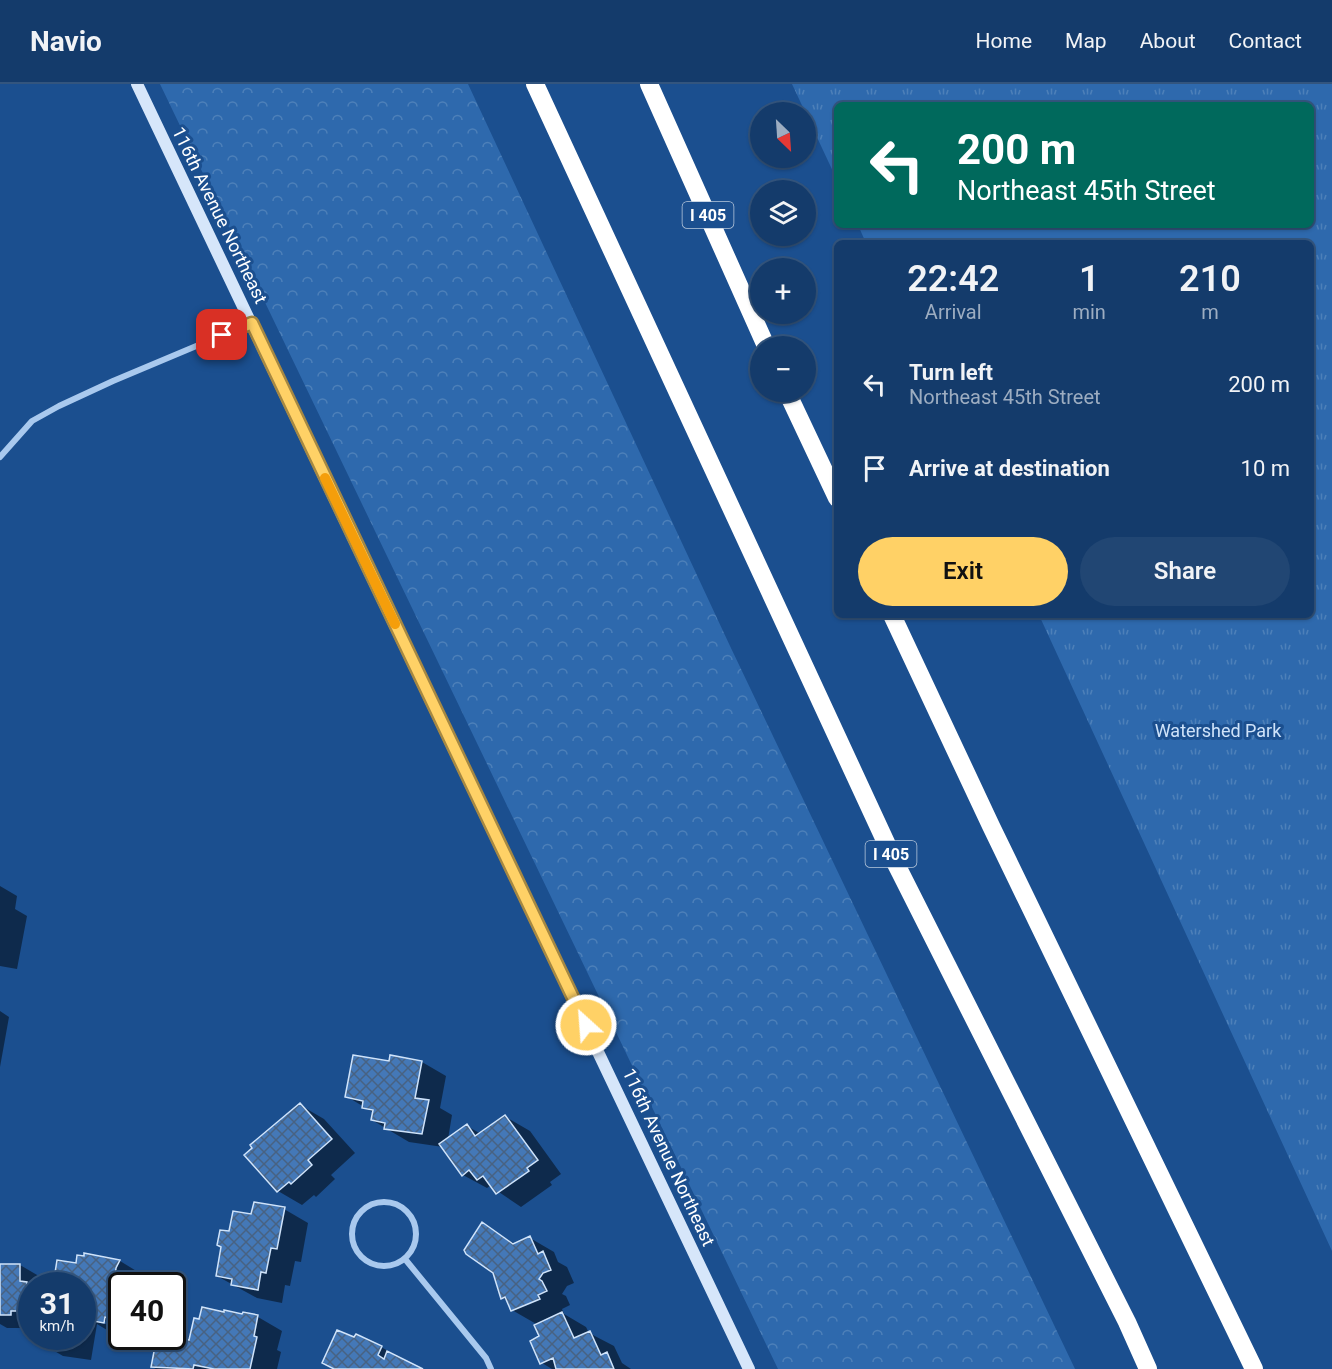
<!DOCTYPE html>
<html lang="en">
<head>
<meta charset="utf-8">
<style>
	body { margin:0; font-family:Roboto,sans-serif; background:#214673; color:#f1f3f6; height:100vh; display:flex; flex-direction:column; font-size:22px; white-space:nowrap }
	* { box-sizing:border-box; margin:0 }
	p { font-size:20px; color:#9dadc1 }
	.icon { flex:none; width:33px; height:33px; fill:none; stroke:currentColor; stroke-width:2; stroke-linecap:round; stroke-linejoin:round }
	.map { position:relative; flex:1; overflow:hidden }
	.drawer { position:absolute; left:834px; top:156px; width:480px; height:378px; display:flex; flex-direction:column; background:#143b6b; border-radius:9px; box-shadow:0 2px 4px #0004,0 0 0 2px #33557e }
	.drawer>* { flex:none }
	.top-card { position:absolute; left:834px; top:18px; width:480px; height:126px; border-radius:9px; box-shadow:0 2px 4px #0004,0 0 0 2px #33557e; background:#00695c; color:#fff; overflow:hidden }
	.needle { width:39px; rotate:155deg }
	.fabs { position:absolute; left:750px; top:18px; display:grid; gap:12px }
	.fabs a { display:grid; place-items:center; width:66px; height:66px; border-radius:50%; background:#143b6b; box-shadow:0 2px 4px #0004,0 0 0 2px #33557e; font-size:30px }
	.speed { position:absolute; left:18px; top:1188px; display:flex; gap:12px; font-size:30px; font-weight:700; text-align:center }
	.speed>* { display:grid; place-content:center; width:78px; height:78px; border-radius:50%; background:#143b6b; box-shadow:0 2px 4px #0004,0 0 0 2px #33557e; line-height:1 }
	.speed small { font-size:15px; font-weight:400 }
	.speed .limit { border:3px solid #111; border-radius:9px; background:#fff; color:#111 }
	.pin { position:absolute; display:grid; place-items:center; width:51px; height:51px; color:#fff; margin:-26px; border-radius:12px; box-shadow:0 3px 9px #0006 }
	.me { position:absolute; width:66px; margin:-33px; rotate:334deg; stroke-linejoin:round; filter:drop-shadow(0 0 4px #0008) }
	.turn { display:flex; align-items:center; gap:21px; height:126px; padding:0 24px; font-size:27px }
	.turn .icon { width:78px; height:78px; stroke-width:2.5 }
	.turn b { display:block; font-size:42px; line-height:51px }
	.eta { display:flex; justify-content:space-evenly; align-items:center; height:102px; text-align:center }
	.eta b { font-size:36px; font-weight:600; line-height:42px }
	.primary-button { display:flex; gap:12px; margin-top:auto; padding:12px 24px }
	.primary-button a { flex:1; height:69px; border-radius:36px; background:#ffd166; color:#111; font-size:24px; font-weight:600; line-height:69px; text-align:center }
	.primary-button a+a { background:#214673; color:#f1f3f6 }
	ul { padding:0; list-style:none }
	li { display:flex; align-items:center; gap:18px; height:84px; padding:0 24px }
	li div { flex:1 }
	li b { display:block; font-size:22px }
	li em { font-style:normal }
	header { display:flex; align-items:center; gap:36px; box-sizing:border-box; height:84px; padding:0 30px; background:#143b6b; border-bottom:2px solid #33557e }
	header strong { font-size:28px }
	nav { display:flex; gap:33px; margin-inline-start:auto; font-size:21px }
	.map>svg:first-child { display:block }
	.forest { fill:url(#forest-crowns) }
	.park { fill:url(#park-tufts) }
	.shadow { fill:#0007; fill-rule:evenodd }
	.building { fill:url(#building-cross-hatch); stroke:#cfe3fa; stroke-width:1.5 }
	.lines { fill:none; stroke-linecap:round; stroke-linejoin:round }
	.street { stroke:#a9c9ee; stroke-width:6 }
	.secondary { stroke:#d6e6fa; stroke-width:12 }
	.highway { stroke:#fff; stroke-width:18 }
	.route-casing { stroke:#a68842; stroke-width:15 }
	.route { stroke:#ffd166; stroke-width:10 }
	.slow { stroke:#f59e0b; stroke-width:10 }
	.labels { text-anchor:middle; dominant-baseline:central; stroke-width:6; stroke-linejoin:round; paint-order:stroke }
	.shield { fill:#1b4f8f; stroke:#bbcadd; stroke-width:1.5 }
	.shield-label { font-size:16px; font-weight:bold; fill:#fff }
	.street-label { font-size:18px; fill:#fff; stroke:#1b4f8f }
	.park-label { font-size:18px; fill:#cfe3fa; stroke:#1b4f8f }
</style>
</head>
<body>
<header>
<strong>Navio</strong>
<nav><a>Home</a><a>Map</a><a>About</a><a>Contact</a></nav>
</header>
<div class="map">
<svg width="1332" height="1285" viewBox="0 0 1332 1285">
	<defs>
		<pattern id="forest-crowns" width="20" height="18" patternUnits="userSpaceOnUse" patternTransform="scale(1.5)"><rect width="20" height="18" fill="#2e69ad"/><path d="M2 6a3 3 0 1 1 6 0M12 15a3 3 0 1 1 6 0" fill="none" stroke="#4d80b9"/></pattern>
		<pattern id="park-tufts" width="24" height="20" patternUnits="userSpaceOnUse" patternTransform="scale(1.5)"><rect width="24" height="20" fill="#2e69ad"/><path d="M3 7l-1-3M5 7V3M7 7l1-3M15 17l-1-3M17 17v-4M19 17l1-3" fill="none" stroke="#4d80b9"/></pattern>
		<pattern id="building-cross-hatch" width="8" height="8" patternUnits="userSpaceOnUse" patternTransform="scale(1.5)"><rect width="8" height="8" fill="#4478b7"/><path d="M0 0l8 8M0 8l8-8" fill="none" stroke="#486282"/></pattern>
	</defs>
	<rect width="100%" height="100%" fill="#1b4f8f"/>
	<path class="forest" d="M 160,0 L 468,0 L 730,562 L 1075,1285 L 778,1285 Z"/>
	<path class="park" d="M 792,0 L 1332,0 L 1332,1167 L 1039,531 L 1311,531 L 1311,159 L 866,159 L 858,141 L 1311,141 L 1311,21 L 837,21 L 837,96 Z"/>
	<path class="shadow" d="M 0,802 L 17,812 L 15,825 L 27,832 L 17,885 L 0,882 Z
		M 0,927 L 9,933 L 0,983 Z
		M 392,973 L 422,978 L 446,992 L 440,1024 L 452,1031 L 448,1055 L 467,1042 L 481,1050 L 506,1033 L 530,1047 L 561,1090 L 550,1098 L 552,1101 L 521,1123 L 490,1102 L 487,1104 L 463,1091 L 443,1063 L 409,1058 L 372,1036 L 374,1029 L 346,1012 L 390,979 Z
		M 300,1021 L 324,1035 L 355,1069 L 331,1091 L 335,1095 L 316,1113 L 314,1111 L 302,1121 L 278,1107 L 246,1071 Z
		M 284,1125 L 308,1139 L 301,1178 L 295,1177 L 290,1202 L 285,1201 L 282,1219 L 257,1214 L 217,1192 L 231,1149 L 252,1132 Z
		M 483,1140 L 515,1160 L 530,1154 L 554,1168 L 558,1178 L 567,1183 L 574,1199 L 567,1202 L 562,1210 L 566,1212 L 570,1221 L 562,1225 L 564,1230 L 586,1243 L 589,1249 L 614,1262 L 622,1279 L 631,1285 L 552,1285 L 542,1279 L 541,1253 L 538,1241 L 512,1226 L 509,1217 L 502,1214 Z
		M 86,1171 L 120,1177 L 143,1191 L 140,1202 L 122,1202 L 122,1250 L 112,1249 L 97,1240 L 91,1276 L 63,1272 L 39,1258 L 40,1252 L 82,1252 L 82,1202 L 77,1181 ZM 97,1236 L 112,1238 L 112,1241 L 100,1239 Z
		M 0,1181 L 20,1181 L 44,1195 L 44,1202 L 32,1202 L 32,1244 L 7,1244 L 0,1240 Z
		M 258,1233 L 282,1247 L 277,1266 L 281,1268 L 277,1285 L 156,1285 L 152,1283 L 191,1258 Z
		M 357,1252 L 381,1263 L 420,1285 L 335,1285 Z"/>
	<path class="building" d="M 353,971 L 389,977 L 390,971 L 422,977 L 415,1014 L 429,1016 L 422,1050 L 384,1045 L 385,1039 L 371,1036 L 373,1026 L 362,1024 L 363,1017 L 345,1013 Z
		M 300,1019 L 332,1055 L 308,1076 L 312,1081 L 291,1100 L 289,1098 L 277,1108 L 244,1071 L 252,1064 L 250,1061 Z
		M 505,1031 L 538,1076 L 527,1084 L 529,1087 L 496,1110 L 483,1092 L 477,1096 L 469,1086 L 462,1092 L 439,1060 L 467,1040 L 475,1052 Z
		M 254,1118 L 285,1123 L 277,1165 L 271,1164 L 266,1189 L 261,1188 L 258,1206 L 231,1201 L 232,1195 L 216,1192 L 221,1163 L 217,1161 L 220,1146 L 229,1147 L 233,1127 L 251,1130 Z
		M 482,1138 L 513,1160 L 530,1152 L 538,1170 L 543,1167 L 551,1186 L 543,1189 L 539,1195 L 542,1197 L 547,1207 L 538,1211 L 540,1215 L 511,1227 L 505,1213 L 501,1215 L 493,1189 L 466,1170 L 464,1166 Z
		M 84,1169 L 120,1176 L 116,1184 L 113,1208 L 122,1209 L 122,1236 L 105,1233 L 104,1239 L 87,1236 L 88,1230 L 82,1230 L 82,1202 L 53,1202 L 57,1176 L 76,1179 L 77,1171 L 84,1172 Z
		M 0,1180 L 20,1180 L 20,1197 L 27,1198 L 27,1227 L 11,1227 L 11,1231 L 0,1231 Z
		M 202,1223 L 224,1228 L 224,1226 L 242,1230 L 243,1228 L 258,1231 L 254,1252 L 257,1253 L 250,1285 L 214,1285 L 194,1281 L 193,1285 L 151,1283 L 157,1252 L 172,1252 L 189,1256 L 194,1234 L 199,1235 Z
		M 562,1228 L 574,1254 L 590,1247 L 601,1271 L 607,1268 L 614,1285 L 556,1285 L 553,1274 L 540,1280 L 530,1257 L 539,1252 L 534,1241 Z
		M 337,1246 L 354,1253 L 356,1250 L 382,1262 L 378,1271 L 384,1275 L 387,1267 L 423,1285 L 334,1285 L 322,1279 Z
		M 38,1252 L 69,1252 L 68,1263 L 37,1259 Z"/>
	<g class="lines">
		<path class="street" d="M 0,373 L 32,337 L 59,322 L 113,297 L 251,239
			M352 1150a32 32 0 1 1 64 0a32 32 0 1 1-64 0Z
			M 405,1175 L 486,1274 L 491,1285"/>
		<path class="secondary" d="M 137,0 L 749,1285"/>
		<path class="highway" d="M 535,0 L 895,778 L 1127,1238 L 1148,1285
			M 649,0 L 766,262
			M 787,308 L 837,414
			M 892,531 L 991,742 L 1254,1285"/>
	</g>
	<g class="lines">
		<g class="route-casing">
			<path id="route" d="M 222,251 L 252,239 L 586,941"/>
		</g>
		<use href="#route" class="route"/>
		<path class="slow" d="M 325,394 L 395,540"/>
	</g>
	<g class="labels">
		<g class="shield">
			<rect x="682.5" y="118" width="51" height="26" rx="4.5"/>
			<rect x="865.5" y="757" width="51" height="26" rx="4.5"/>
		</g>
		<g class="shield-label">
			<text x="708" y="131">I 405</text>
			<text x="891" y="770">I 405</text>
		</g>
		<g class="street-label">
			<text transform="translate(220 131) rotate(64)">116th Avenue Northeast</text>
			<text transform="translate(669 1073) rotate(65)">116th Avenue Northeast</text>
		</g>
		<g class="park-label">
			<text x="1218" y="646">Watershed Park</text>
		</g>
	</g>
</svg>
<div class="fabs">
<a><svg class="needle" viewBox="-14 -14 28 28"><path d="M0-13l5 13h-10z" fill="#e53935"/><path d="M0 13l5-13h-10z" fill="#9dadc1"/></svg></a>
<a><svg class="icon" aria-label="layers" viewBox="0 0 24 24"><path d="M12 4l9 5-9 5-9-5zM3 14l9 5 9-5"/></svg></a>
<a>+</a>
<a>−</a>
</div>
<div class="speed"><div>31<small>km/h</small></div><div class="limit">40</div></div>
<div class="pin" style="left:222px;top:251px;background:#d93025"><svg class="icon" aria-label="arrive" viewBox="0 0 24 24"><path d="M6 21V4h12l-3 4 3 4H6"/></svg></div>
<svg class="me" style="left:586px;top:941px" viewBox="-20 -20 40 40"><circle r="17" fill="#ffd166" stroke="#fff" stroke-width="3"/><path d="M0-11L8 9 0 5-8 9z" fill="#fff"/></svg>
<div class="top-card">
<div class="turn"><svg class="icon" aria-label="left" viewBox="0 0 24 24"><path d="M17 20v-9H6M10 6l-5 5 5 5"/></svg><div><b>200 m</b>Northeast 45th Street</div></div>
</div>
<section class="drawer">
<div class="eta">
<div><b>22:42</b><p>Arrival</p></div>
<div><b>1</b><p>min</p></div>
<div><b>210</b><p>m</p></div>
</div>
<ul>
<li><svg class="icon" aria-label="left" viewBox="0 0 24 24"><path d="M17 20v-9H6M10 6l-5 5 5 5"/></svg><div><b>Turn left</b><p>Northeast 45th Street</p></div><em>200 m</em></li>
<li><svg class="icon" aria-label="arrive" viewBox="0 0 24 24"><path d="M6 21V4h12l-3 4 3 4H6"/></svg><div><b>Arrive at destination</b></div><em>10 m</em></li>
</ul>
<div class="primary-button"><a>Exit</a><a>Share</a></div>
</section>
</div>
</body>
</html>
